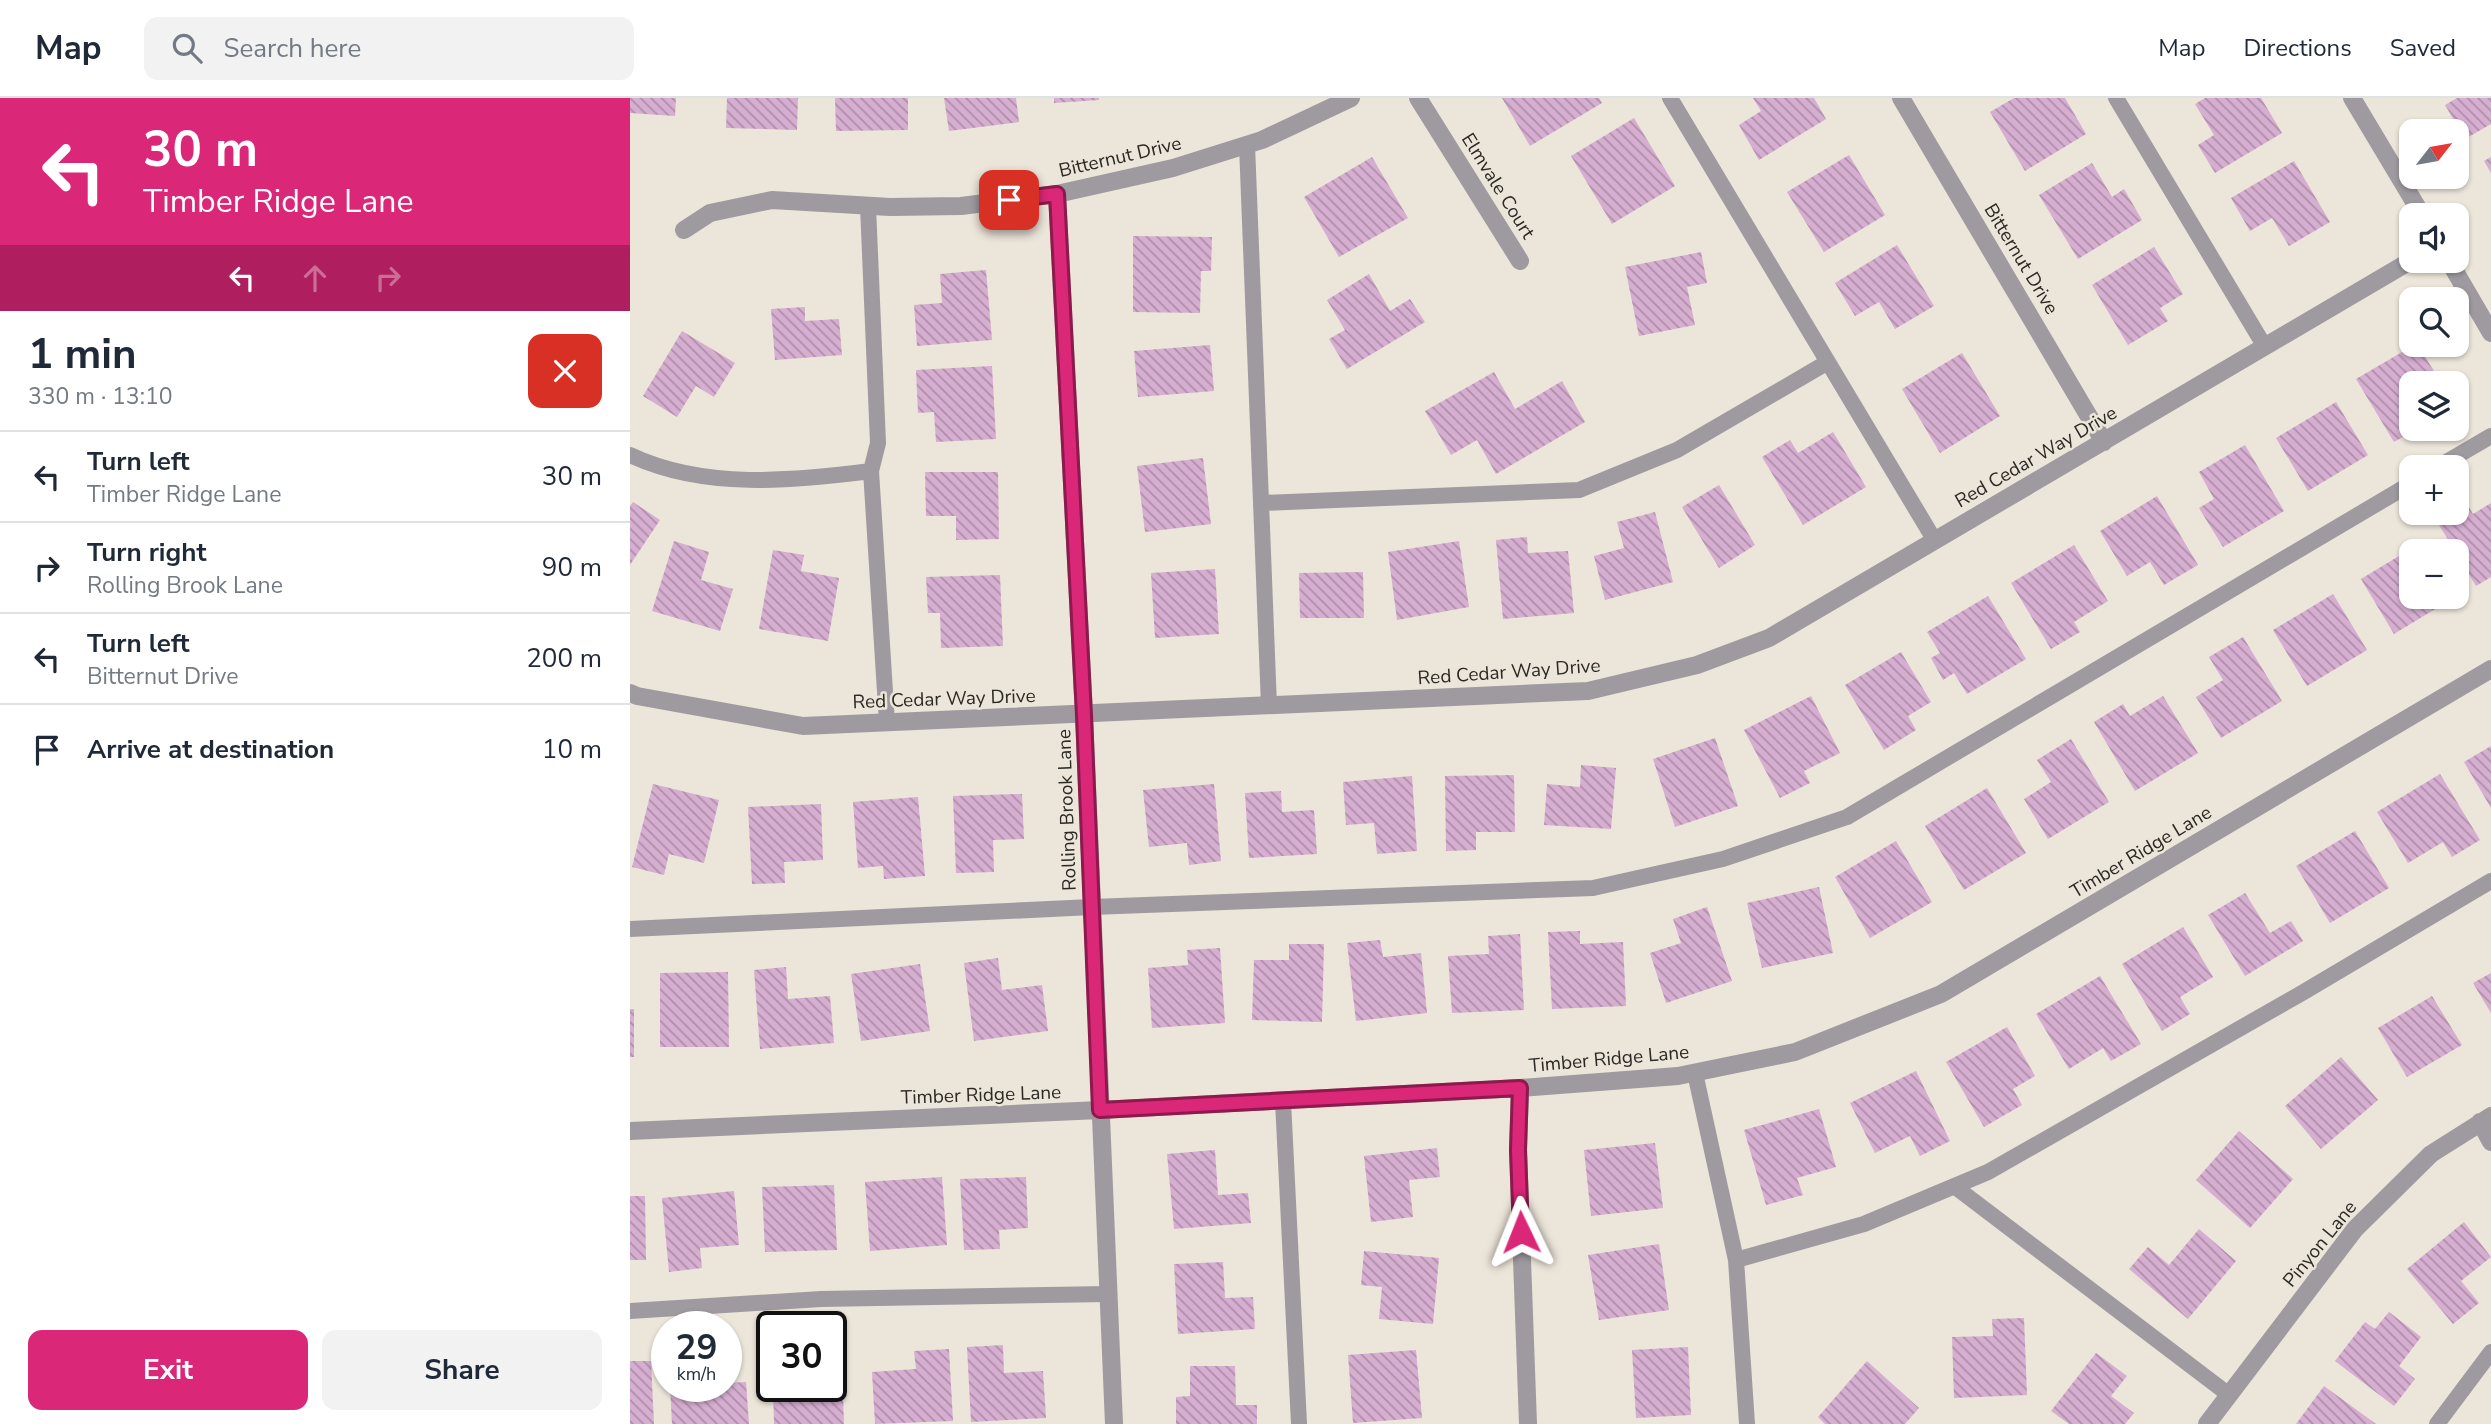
<!DOCTYPE html>
<html lang="en">
<head>
<meta charset="utf-8">
<style>
	body { margin:0; font-family:"Nunito Sans",sans-serif; background:#f2f2f3; color:#1f2937; height:100vh; display:flex; flex-direction:column; font-size:26px; white-space:nowrap }
	* { box-sizing:border-box; margin:0 }
	p { font-size:23px; color:#747a83 }
	.icon { flex:none; width:38px; height:38px; fill:none; stroke:currentColor; stroke-width:2; stroke-linecap:round; stroke-linejoin:round }
	.map { position:relative; flex:1; overflow:hidden }
	.panel { display:flex; flex-direction:column; background:#fff; width:630px }
	.panel>* { flex:none }
	.guide { background:#db2777; color:#fff; overflow:hidden }
	.needle { width:46px; rotate:59deg }
	.buttons { position:absolute; left:1769px; top:21px; display:grid; gap:14px }
	.buttons a { display:grid; place-items:center; width:70px; height:70px; border-radius:14px; background:#fff; box-shadow:0 2px 5px #0004; font-size:35px }
	.speed { position:absolute; left:21px; top:1213px; display:flex; gap:14px; font-size:35px; font-weight:700; text-align:center }
	.speed>* { display:grid; place-content:center; width:91px; height:91px; border-radius:50%; background:#fff; box-shadow:0 2px 5px #0004; line-height:1 }
	.speed small { font-size:18px; font-weight:400 }
	.speed .limit { border:4px solid #111; border-radius:10px; background:#fff; color:#111 }
	.pin { position:absolute; display:grid; place-items:center; width:60px; height:60px; color:#fff; margin:-30px; border-radius:14px; box-shadow:0 4px 10px #0006 }
	.me { position:absolute; width:77px; margin:-38px; rotate:358deg; stroke-linejoin:round; filter:drop-shadow(0 0 5px #0008) }
	.turn { display:flex; align-items:center; gap:24px; height:147px; padding:0 28px; font-size:32px }
	.turn .icon { width:91px; height:91px; stroke-width:2.5 }
	.turn b { display:block; font-size:49px; line-height:60px }
	.lanes { display:flex; align-items:center; height:66px; padding:0 28px; background:#0003; justify-content:center; gap:35px; direction:ltr }
	.lanes .off { opacity:.35 }
	.round { display:grid; place-items:center; flex:none; width:74px; height:74px; border-radius:14px; background:#f2f2f3 }
	.overview { display:flex; align-items:center; justify-content:space-between; height:119px; padding:0 28px }
	h1 { font-size:42px; font-weight:700; line-height:52px }
	.cta { display:flex; gap:14px; margin-top:auto; padding:14px 28px }
	.cta a { flex:1; height:80px; border-radius:14px; background:#db2777; color:#fff; font-size:28px; font-weight:700; line-height:80px; text-align:center }
	.cta a+a { background:#f2f2f3; color:#1f2937 }
	ul { padding:0; list-style:none }
	li { display:flex; align-items:center; gap:21px; height:91px; padding:0 28px; border-top:2px solid #e0e1e3 }
	li div { flex:1 }
	li b { display:block; font-size:26px }
	li em { font-style:normal }
	header { display:flex; align-items:center; gap:42px; box-sizing:border-box; height:98px; padding:0 35px; background:#fff; border-bottom:2px solid #e0e1e3 }
	header strong { font-size:33px }
	nav { display:flex; gap:38px; margin-inline-start:auto; font-size:24px }
	.search { width:490px; height:63px; background:#f2f2f3; display:flex; align-items:center; gap:18px; box-sizing:border-box; padding:0 24px; border-radius:14px; color:#747a83; font-size:26px }
	main { display:flex; flex:1; min-height:0 }
	.map>svg:first-child { display:block }
	.building { fill:url(#building-back-hatch) }
	.lines { fill:none; stroke-linecap:round; stroke-linejoin:round }
	.lane { stroke:#9e9a9f; stroke-width:16 }
	.street { stroke:#9e9a9f; stroke-width:18 }
	.route-casing { stroke:#8e194d; stroke-width:18 }
	.route { stroke:#db2777; stroke-width:12 }
	.labels { text-anchor:middle; dominant-baseline:central; stroke-width:5; stroke-linejoin:round; paint-order:stroke }
	.street-label { font-size:19px; fill:#2b2924; stroke:#ece5da }
</style>
</head>
<body>
<header>
<strong>Map</strong>
<div class="search"><svg class="icon" aria-label="search" viewBox="0 0 24 24"><circle cx="10" cy="10" r="6"/><path d="M15 15l6 6"/></svg>Search here</div>
<nav><a>Map</a><a>Directions</a><a>Saved</a></nav>
</header>
<main>
<section class="panel">
<div class="guide">
<div class="turn"><svg class="icon" aria-label="left" viewBox="0 0 24 24"><path d="M17 20v-9H6M10 6l-5 5 5 5"/></svg><div><b>30 m</b>Timber Ridge Lane</div></div>
<div class="lanes"><svg class="icon" aria-label="left" viewBox="0 0 24 24"><path d="M17 20v-9H6M10 6l-5 5 5 5"/></svg><svg class="icon off" aria-label="ahead" viewBox="0 0 24 24"><path d="M12 20V5M6 11l6-6 6 6"/></svg><svg class="icon off" aria-label="right" viewBox="0 0 24 24"><path d="M7 20v-9h11M14 6l5 5-5 5"/></svg></div>
</div>
<div class="overview"><div><h1>1 min</h1><p>330 m · 13:10</p></div><a class="round" style="background:#d93025;color:#fff"><svg class="icon" aria-label="close" viewBox="0 0 24 24"><path d="M6 6l12 12M18 6L6 18"/></svg></a></div>
<ul>
<li><svg class="icon" aria-label="left" viewBox="0 0 24 24"><path d="M17 20v-9H6M10 6l-5 5 5 5"/></svg><div><b>Turn left</b><p>Timber Ridge Lane</p></div><em>30 m</em></li>
<li><svg class="icon" aria-label="right" viewBox="0 0 24 24"><path d="M7 20v-9h11M14 6l5 5-5 5"/></svg><div><b>Turn right</b><p>Rolling Brook Lane</p></div><em>90 m</em></li>
<li><svg class="icon" aria-label="left" viewBox="0 0 24 24"><path d="M17 20v-9H6M10 6l-5 5 5 5"/></svg><div><b>Turn left</b><p>Bitternut Drive</p></div><em>200 m</em></li>
<li><svg class="icon" aria-label="arrive" viewBox="0 0 24 24"><path d="M6 21V4h12l-3 4 3 4H6"/></svg><div><b>Arrive at destination</b></div><em>10 m</em></li>
</ul>
<div class="cta"><a>Exit</a><a>Share</a></div>
</section>
<div class="map">
<svg width="1861" height="1326" viewBox="0 0 1861 1326">
	<defs>
		<pattern id="building-back-hatch" width="6" height="6" patternUnits="userSpaceOnUse" patternTransform="scale(1.75)"><rect width="6" height="6" fill="#d6aed1"/><path d="M-1 5l2 2M0 0l6 6M5-1l2 2" fill="none" stroke="#ae8ea9"/></pattern>
	</defs>
	<rect width="100%" height="100%" fill="#ece5da"/>
	<path class="building" d="M 0,0 L 46,0 L 45,18 L 0,15 Z
		M 97,0 L 168,0 L 167,32 L 96,30 Z
		M 205,0 L 278,0 L 278,32 L 206,33 Z
		M 314,0 L 386,0 L 389,24 L 319,33 Z
		M 424,0 L 469,0 L 469,2 L 424,5 Z
		M 872,0 L 969,0 L 972,5 L 900,48 Z
		M 1123,0 L 1184,0 L 1196,21 L 1129,62 L 1109,27 L 1131,13 Z
		M 1384,0 L 1435,0 L 1456,36 L 1395,73 L 1360,14 Z
		M 1575,0 L 1631,0 L 1652,35 L 1585,75 L 1568,47 L 1584,37 L 1565,6 Z
		M 1827,0 L 1861,0 L 1861,26 L 1835,41 L 1815,7 Z
		M 1004,20 L 1045,88 L 982,126 L 941,58 Z
		M 1219,57 L 1255,117 L 1194,154 L 1157,94 Z
		M 742,59 L 778,120 L 709,159 L 674,99 Z
		M 1861,59 L 1861,75 L 1854,63 Z
		M 1664,63 L 1700,124 L 1659,148 L 1642,120 L 1620,133 L 1601,100 Z
		M 1462,65 L 1482,99 L 1494,91 L 1512,122 L 1448,161 L 1409,97 Z
		M 503,138 L 582,139 L 581,173 L 571,173 L 570,215 L 503,214 Z
		M 1267,147 L 1304,208 L 1265,231 L 1249,204 L 1225,218 L 1205,185 Z
		M 1524,149 L 1553,196 L 1530,210 L 1538,223 L 1498,247 L 1462,187 Z
		M 1071,154 L 1077,185 L 1057,189 L 1065,227 L 1009,238 L 995,169 Z
		M 356,172 L 362,242 L 287,248 L 284,207 L 312,205 L 310,176 Z
		M 739,176 L 760,213 L 780,201 L 795,224 L 717,271 L 699,241 L 715,232 L 697,202 Z
		M 175,209 L 175,223 L 209,221 L 212,257 L 145,262 L 141,211 Z
		M 52,233 L 105,265 L 84,299 L 66,288 L 47,319 L 13,298 Z
		M 580,247 L 584,293 L 508,299 L 504,253 Z
		M 1784,247 L 1788,247 L 1810,283 L 1806,285 L 1782,285 L 1782,331 L 1787,331 L 1764,344 L 1726,281 Z
		M 1332,255 L 1370,318 L 1310,355 L 1272,291 Z
		M 362,268 L 366,341 L 306,344 L 304,314 L 288,315 L 286,272 Z
		M 864,274 L 885,311 L 932,283 L 955,324 L 866,376 L 847,342 L 821,357 L 795,313 Z
		M 1706,304 L 1738,357 L 1678,393 L 1646,340 Z
		M 1203,334 L 1236,389 L 1173,427 L 1132,359 L 1160,342 L 1168,355 Z
		M 1615,347 L 1654,413 L 1593,449 L 1569,410 L 1584,401 L 1569,374 Z
		M 573,360 L 581,426 L 515,434 L 507,368 Z
		M 295,374 L 368,374 L 369,441 L 326,442 L 326,418 L 296,418 Z
		M 1089,387 L 1125,447 L 1089,470 L 1052,409 Z
		M 1527,398 L 1568,467 L 1534,487 L 1520,464 L 1497,478 L 1470,433 Z
		M 3,404 L 30,422 L 0,467 L 0,408 Z
		M 1836,404 L 1843,416 L 1861,405 L 1861,479 L 1846,488 L 1806,422 L 1818,415 L 1827,415 L 1827,409 Z
		M 1025,414 L 1043,484 L 975,502 L 964,458 L 994,450 L 987,424 Z
		M 897,439 L 898,455 L 938,453 L 944,515 L 873,521 L 866,442 Z
		M 44,443 L 79,454 L 71,482 L 103,491 L 90,533 L 22,513 Z
		M 829,443 L 839,509 L 767,522 L 758,454 Z
		M 1444,447 L 1478,503 L 1444,524 L 1450,534 L 1421,551 L 1381,485 Z
		M 1787,447 L 1790,453 L 1782,453 L 1782,499 L 1818,499 L 1820,502 L 1764,536 L 1731,481 Z
		M 143,452 L 174,457 L 171,473 L 209,480 L 198,543 L 129,531 Z
		M 585,471 L 589,536 L 525,540 L 521,475 Z
		M 733,474 L 734,520 L 670,520 L 669,475 Z
		M 370,477 L 373,548 L 311,550 L 310,515 L 298,515 L 296,479 Z
		M 1703,496 L 1737,552 L 1677,588 L 1643,532 Z
		M 1358,498 L 1396,561 L 1337,596 L 1324,575 L 1313,582 L 1301,560 L 1310,555 L 1297,534 Z
		M 1613,539 L 1652,603 L 1591,640 L 1566,599 L 1593,582 L 1579,559 Z
		M 1271,554 L 1301,604 L 1278,618 L 1286,632 L 1254,652 L 1215,587 Z
		M 1181,598 L 1210,655 L 1174,673 L 1180,685 L 1150,700 L 1114,632 Z
		M 1533,598 L 1568,655 L 1505,693 L 1464,624 L 1493,606 L 1500,618 Z
		M 1085,640 L 1108,708 L 1045,729 L 1023,661 Z
		M 1441,641 L 1479,704 L 1418,741 L 1394,701 L 1421,684 L 1407,662 Z
		M 1861,648 L 1861,710 L 1834,664 Z
		M 951,667 L 986,670 L 981,731 L 914,727 L 917,686 L 950,689 Z
		M 1810,676 L 1850,742 L 1822,759 L 1813,744 L 1778,765 L 1747,714 Z
		M 884,677 L 885,734 L 846,734 L 846,752 L 816,753 L 815,678 Z
		M 782,678 L 787,753 L 747,756 L 744,725 L 716,727 L 713,684 Z
		M 23,686 L 89,702 L 74,765 L 39,756 L 34,777 L 2,769 Z
		M 584,686 L 591,763 L 559,767 L 557,745 L 519,749 L 513,692 Z
		M 1357,690 L 1396,755 L 1334,792 L 1295,728 Z
		M 651,693 L 652,714 L 684,712 L 687,756 L 619,760 L 615,695 Z
		M 392,696 L 394,741 L 363,742 L 364,774 L 326,775 L 323,698 Z
		M 288,699 L 295,778 L 254,781 L 253,768 L 228,770 L 223,704 Z
		M 191,706 L 193,762 L 154,764 L 155,785 L 122,786 L 118,709 Z
		M 1725,733 L 1759,790 L 1700,825 L 1666,768 Z
		M 1266,743 L 1302,804 L 1240,840 L 1205,779 Z
		M 1189,789 L 1203,855 L 1132,870 L 1117,805 Z
		M 1615,795 L 1640,835 L 1661,823 L 1673,843 L 1615,878 L 1578,817 Z
		M 1077,809 L 1102,883 L 1036,905 L 1020,855 L 1051,845 L 1043,821 Z
		M 1553,829 L 1583,879 L 1550,899 L 1560,916 L 1532,933 L 1492,866 Z
		M 950,833 L 950,846 L 993,844 L 996,908 L 922,911 L 918,834 Z
		M 890,836 L 894,912 L 822,915 L 818,858 L 859,856 L 858,838 Z
		M 750,842 L 753,859 L 791,855 L 797,915 L 726,923 L 717,845 Z
		M 659,846 L 694,846 L 692,924 L 622,922 L 624,862 L 659,862 Z
		M 590,850 L 595,925 L 522,930 L 518,870 L 558,867 L 557,852 Z
		M 368,860 L 372,892 L 412,887 L 418,933 L 344,943 L 334,865 Z
		M 290,866 L 300,933 L 231,943 L 221,876 Z
		M 156,869 L 158,901 L 200,898 L 204,945 L 130,951 L 124,872 Z
		M 98,874 L 99,949 L 30,949 L 30,875 Z
		M 1861,875 L 1861,915 L 1843,885 Z
		M 1470,878 L 1511,946 L 1481,963 L 1473,950 L 1439,971 L 1406,916 Z
		M 1802,898 L 1832,947 L 1777,979 L 1748,930 Z
		M 0,911 L 4,911 L 4,959 L 0,959 Z
		M 1377,929 L 1405,978 L 1383,991 L 1392,1007 L 1354,1029 L 1316,964 Z
		M 1711,959 L 1748,1002 L 1691,1051 L 1655,1008 Z
		M 1286,973 L 1320,1043 L 1290,1058 L 1280,1038 L 1245,1055 L 1220,1005 Z
		M 1189,1011 L 1206,1069 L 1167,1080 L 1173,1097 L 1136,1107 L 1114,1032 Z
		M 1609,1033 L 1663,1081 L 1620,1130 L 1566,1082 Z
		M 1025,1045 L 1033,1110 L 961,1118 L 954,1052 Z
		M 807,1050 L 810,1079 L 779,1082 L 783,1119 L 741,1124 L 734,1058 Z
		M 585,1052 L 588,1097 L 618,1095 L 621,1125 L 544,1131 L 537,1056 Z
		M 312,1079 L 317,1147 L 240,1153 L 235,1084 Z
		M 396,1079 L 398,1130 L 369,1132 L 370,1151 L 334,1152 L 330,1081 Z
		M 204,1087 L 207,1152 L 135,1154 L 132,1089 Z
		M 104,1093 L 109,1147 L 70,1150 L 72,1170 L 39,1174 L 32,1100 Z
		M 0,1098 L 15,1098 L 16,1162 L 0,1162 Z
		M 1834,1124 L 1861,1159 L 1831,1183 L 1849,1205 L 1823,1226 L 1777,1171 Z
		M 1569,1131 L 1606,1163 L 1558,1221 L 1499,1171 L 1518,1149 L 1539,1167 Z
		M 1029,1146 L 1039,1212 L 969,1222 L 958,1157 Z
		M 734,1153 L 809,1160 L 803,1226 L 749,1221 L 752,1189 L 731,1187 Z
		M 593,1164 L 595,1200 L 623,1199 L 625,1231 L 548,1236 L 544,1166 Z
		M 1759,1214 L 1791,1239 L 1769,1268 L 1785,1281 L 1764,1308 L 1705,1263 L 1735,1224 L 1745,1231 Z
		M 1394,1220 L 1397,1297 L 1324,1300 L 1322,1239 L 1363,1238 L 1362,1221 Z
		M 373,1247 L 374,1275 L 413,1273 L 416,1320 L 341,1324 L 337,1249 Z
		M 1058,1249 L 1061,1317 L 1006,1320 L 1002,1252 Z
		M 319,1251 L 323,1323 L 245,1326 L 242,1274 L 286,1271 L 284,1253 Z
		M 786,1252 L 792,1320 L 723,1325 L 718,1257 Z
		M 1466,1255 L 1497,1278 L 1481,1298 L 1504,1315 L 1495,1326 L 1439,1326 L 1421,1313 Z
		M 0,1263 L 21,1263 L 24,1326 L 0,1326 Z
		M 1237,1263 L 1289,1310 L 1275,1326 L 1195,1326 L 1188,1319 Z
		M 201,1268 L 212,1268 L 214,1326 L 144,1326 L 143,1288 L 201,1288 Z
		M 560,1268 L 605,1268 L 606,1307 L 627,1307 L 627,1326 L 546,1326 L 546,1299 L 560,1298 Z
		M 116,1284 L 119,1326 L 42,1326 L 40,1288 L 96,1288 L 96,1285 Z
		M 1694,1288 L 1746,1326 L 1666,1326 Z"/>
	<g class="lines">
		<path class="lane" d="M 1040,0 L 1305,443
			M 1486,0 L 1635,249
			M 617,47 L 639,608
			M 238,108 L 248,345 L 241,373
			M 0,357 C 74,392 162,383 241,373 L 257,625
			M 1808,369 L 1861,338
			M 632,405 L 949,392 L 1047,352 L 1198,264
			M 0,831 L 462,809 L 963,790 L 1093,761 L 1217,719 L 1782,385
			M 1065,975 L 1106,1162 L 1117,1326
			M 653,1003 L 669,1326
			M 1324,1088 L 1598,1296
			M 1106,1162 L 1234,1126 L 1358,1074 L 1672,895 L 1861,783
			M 0,1213 L 191,1201 L 478,1196
			M 1807,1326 L 1861,1254"/>
		<path class="street" d="M 788,0 L 890,163
			M 1271,0 L 1474,344
			M 1722,0 L 1792,117
			M 427,96 L 454,617 L 484,1326
			M 54,132 L 80,115 L 142,102 L 260,109 L 331,108 L 427,96 L 543,70 L 632,42 L 721,0
			M 1819,163 L 1861,235
			M 0,595 L 7,598 L 173,628 L 958,593 L 1067,567 L 1139,540 L 1782,162
			M 890,990 L 888,1052 L 898,1326
			M 1850,1024 L 1861,1044
			M 0,1033 L 470,1012 L 890,990 L 1048,978 L 1165,954 L 1311,896 L 1861,571
			M 1577,1326 L 1725,1131 L 1801,1056 L 1861,1018"/>
	</g>
	<g class="lines">
		<g class="route-casing">
			<path id="route" d="M 379,102 L 427,96 L 454,617 L 470,1012 L 890,990 L 888,1052 L 891,1134"/>
		</g>
		<use href="#route" class="route"/>
	</g>
	<g class="labels">
		<g class="street-label">
			<text transform="translate(490 59) rotate(-13)">Bitternut Drive</text>
			<text transform="translate(868 88) rotate(58)">Elmvale Court</text>
			<text transform="translate(1391 161) rotate(59)">Bitternut Drive</text>
			<text transform="translate(1406 359) rotate(-30)">Red Cedar Way Drive</text>
			<text transform="translate(879 574) rotate(-4)">Red Cedar Way Drive</text>
			<text transform="translate(314 601) rotate(-2)">Red Cedar Way Drive</text>
			<text transform="translate(437 712) rotate(-92)">Rolling Brook Lane</text>
			<text transform="translate(1511 754) rotate(-31)">Timber Ridge Lane</text>
			<text transform="translate(979 961) rotate(-5)">Timber Ridge Lane</text>
			<text transform="translate(351 997) rotate(-2)">Timber Ridge Lane</text>
			<text transform="translate(1690 1146) rotate(-51)">Pinyon Lane</text>
		</g>
	</g>
</svg>
<div class="buttons">
<a><svg class="needle" viewBox="-14 -14 28 28"><path d="M0-13l5 13h-10z" fill="#e53935"/><path d="M0 13l5-13h-10z" fill="#747a83"/></svg></a>
<a><svg class="icon" aria-label="sound" viewBox="0 0 24 24"><path d="M4 9h4l5-4v14l-5-4H4zM17 9q2 3 0 6"/></svg></a>
<a><svg class="icon" aria-label="search" viewBox="0 0 24 24"><circle cx="10" cy="10" r="6"/><path d="M15 15l6 6"/></svg></a>
<a><svg class="icon" aria-label="layers" viewBox="0 0 24 24"><path d="M12 4l9 5-9 5-9-5zM3 14l9 5 9-5"/></svg></a>
<a>+</a>
<a>−</a>
</div>
<div class="speed"><div>29<small>km/h</small></div><div class="limit">30</div></div>
<div class="pin" style="left:379px;top:102px;background:#d93025"><svg class="icon" aria-label="arrive" viewBox="0 0 24 24"><path d="M6 21V4h12l-3 4 3 4H6"/></svg></div>
<svg class="me" style="left:891px;top:1134px" viewBox="-20 -20 40 40"><path d="M0-17L14 15 0 8-14 15z" fill="#db2777" stroke="#fff" stroke-width="4"/></svg>
</div>
</main>
</body>
</html>
